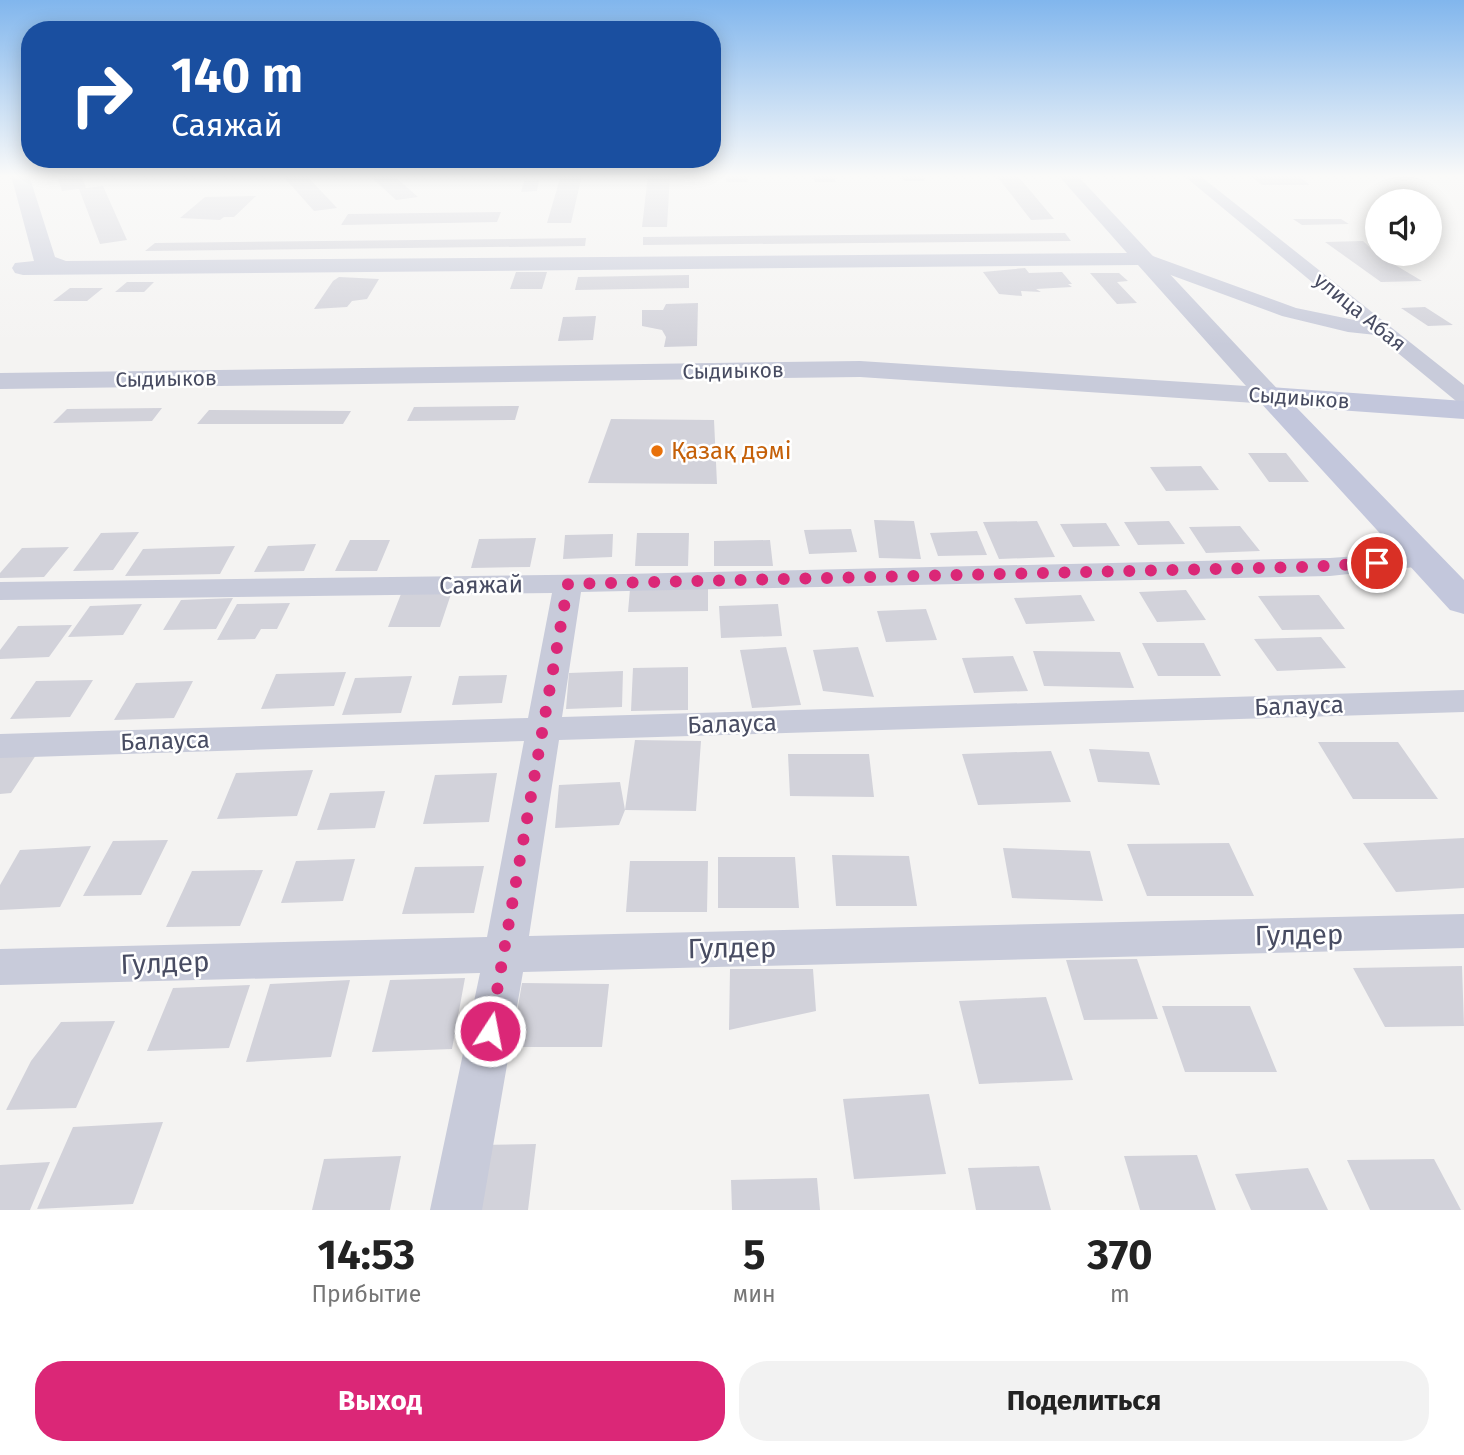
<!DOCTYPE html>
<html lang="ru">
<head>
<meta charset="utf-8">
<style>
	body { margin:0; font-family:"Fira Sans",sans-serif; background:#f2f2f2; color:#222; height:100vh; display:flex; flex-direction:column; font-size:26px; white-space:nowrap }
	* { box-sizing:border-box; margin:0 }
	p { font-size:23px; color:#767676 }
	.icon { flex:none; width:38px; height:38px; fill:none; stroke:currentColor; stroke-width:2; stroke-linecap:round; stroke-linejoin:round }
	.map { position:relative; height:1210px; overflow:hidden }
	.side { display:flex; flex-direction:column; background:#fff; flex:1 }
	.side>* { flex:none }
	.guide { position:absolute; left:21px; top:21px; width:700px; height:147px; border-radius:28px; box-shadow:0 4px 18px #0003; background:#1a4fa0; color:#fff; overflow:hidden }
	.buttons { position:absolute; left:1365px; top:189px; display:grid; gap:14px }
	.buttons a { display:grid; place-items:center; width:77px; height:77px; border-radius:50%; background:#fff; box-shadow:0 4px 18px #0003; font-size:35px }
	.pin { position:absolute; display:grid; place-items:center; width:60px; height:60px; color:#fff; margin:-30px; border:4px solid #fff; border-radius:50%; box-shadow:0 2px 7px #0007 }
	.me { position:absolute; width:77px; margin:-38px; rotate:11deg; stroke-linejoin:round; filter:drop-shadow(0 0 5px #0008) }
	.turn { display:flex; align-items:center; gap:24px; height:147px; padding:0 35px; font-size:32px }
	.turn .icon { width:91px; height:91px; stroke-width:2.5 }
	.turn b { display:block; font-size:49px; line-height:60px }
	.eta { display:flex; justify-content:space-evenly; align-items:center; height:119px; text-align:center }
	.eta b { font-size:42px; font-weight:700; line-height:49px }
	.primary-button { display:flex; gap:14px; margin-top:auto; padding:14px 35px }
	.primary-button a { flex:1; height:80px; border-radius:28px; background:#db2777; color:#fff; font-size:28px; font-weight:700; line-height:80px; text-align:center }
	.primary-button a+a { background:#f2f2f2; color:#222 }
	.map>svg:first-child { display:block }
	.building { fill:#d2d2da }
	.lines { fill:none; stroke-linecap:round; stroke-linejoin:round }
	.minor { fill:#c8cbda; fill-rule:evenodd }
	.tertiary { fill:#c8cbda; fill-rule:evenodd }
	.secondary { fill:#c3c7dc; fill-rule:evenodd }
	.route { stroke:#db2777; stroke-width:12; stroke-dasharray:0 21.6 }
	.food-dot { fill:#e8710a; stroke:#fff; stroke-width:2.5 }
	.labels { text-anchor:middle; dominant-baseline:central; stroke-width:5; stroke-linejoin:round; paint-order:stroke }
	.far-street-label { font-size:21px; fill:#484c62; stroke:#fff }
	.food-label { font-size:24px; fill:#c56008; stroke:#fff; text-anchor:start }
	.street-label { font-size:24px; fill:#484c62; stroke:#fff }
	.near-street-label { font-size:28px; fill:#484c62; stroke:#fff }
</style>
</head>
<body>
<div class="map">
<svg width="1464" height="1210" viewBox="0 0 1464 1210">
	<rect width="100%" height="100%" fill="#f4f3f2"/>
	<path class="building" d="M 57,175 L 81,175 L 86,188 L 103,186 L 127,240 L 100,244 L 79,189 L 62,191 Z
		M 282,175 L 306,175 L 337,208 L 314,211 Z
		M 369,175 L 393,175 L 418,197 L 396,200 Z
		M 561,175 L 582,175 L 571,223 L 547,223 Z
		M 648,175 L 670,175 L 667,227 L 642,227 Z
		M 726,175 L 747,175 L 748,182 L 726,182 Z
		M 812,175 L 833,175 L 836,182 L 815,182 Z
		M 901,175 L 922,175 L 925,181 L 904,181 Z
		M 996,175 L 1017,175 L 1054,219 L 1031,220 Z
		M 1249,175 L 1297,175 L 1310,185 L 1262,185 Z
		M 539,180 L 537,191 L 521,192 L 524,181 Z
		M 256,196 L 234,217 L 224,217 L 220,220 L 180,218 L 205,197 Z
		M 501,212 L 497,222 L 341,225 L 348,214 Z
		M 1293,219 L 1341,219 L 1349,224 L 1302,225 Z
		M 1065,233 L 1071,241 L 643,245 L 643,237 Z
		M 586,238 L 585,246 L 145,251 L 155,243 Z
		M 1363,241 L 1377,254 L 1422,281 L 1381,282 L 1325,242 Z
		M 1025,268 L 1029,273 L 1062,272 L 1072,284 L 1068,284 L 1072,287 L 1036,289 L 1041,292 L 1021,291 L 1022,296 L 999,294 L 983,272 Z
		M 516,272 L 547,272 L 542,289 L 510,289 Z
		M 1090,273 L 1119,273 L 1128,281 L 1117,282 L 1137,303 L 1117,304 Z
		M 689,275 L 689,288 L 575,290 L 578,277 Z
		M 339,277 L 379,279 L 367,299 L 352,301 L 347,307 L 314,309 L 333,281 Z
		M 127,282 L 154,282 L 144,292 L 115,292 Z
		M 70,288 L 103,288 L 87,301 L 53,301 Z
		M 698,303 L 697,346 L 664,347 L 666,337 L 662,330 L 642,326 L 642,310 L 663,310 L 666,304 Z
		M 1425,307 L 1453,325 L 1428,326 L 1401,308 Z
		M 596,316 L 593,340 L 558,341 L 563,317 Z
		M 519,406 L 515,420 L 407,421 L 414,407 Z
		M 162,408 L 152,421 L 53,423 L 67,409 Z
		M 209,410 L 351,411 L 343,424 L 197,424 Z
		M 611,419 L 714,420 L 717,484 L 588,483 Z
		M 1248,453 L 1286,453 L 1309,482 L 1269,482 Z
		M 1201,466 L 1219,490 L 1166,491 L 1150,467 Z
		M 874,520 L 914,521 L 921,559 L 879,558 Z
		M 1037,521 L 1055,557 L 999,559 L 983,522 Z
		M 1169,521 L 1185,544 L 1138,545 L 1124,522 Z
		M 1106,523 L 1120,546 L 1073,547 L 1060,524 Z
		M 1240,526 L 1260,551 L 1206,553 L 1189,527 Z
		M 851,529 L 857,552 L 809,554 L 804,530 Z
		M 977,531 L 987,555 L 938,556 L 930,533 Z
		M 139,532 L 113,570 L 73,571 L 101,533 Z
		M 637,533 L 689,533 L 688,566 L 635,566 Z
		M 613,534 L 612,557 L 563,559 L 565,535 Z
		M 536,538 L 530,567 L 471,568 L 479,539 Z
		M 350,540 L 390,540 L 377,571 L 335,571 Z
		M 770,540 L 773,566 L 714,566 L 714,541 Z
		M 316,544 L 304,571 L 254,572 L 268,546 Z
		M 235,546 L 220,574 L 125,576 L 143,549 Z
		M 69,547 L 44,577 L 0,578 L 0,573 L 22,548 Z
		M 708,588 L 708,611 L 628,612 L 630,589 Z
		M 1186,590 L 1206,620 L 1157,622 L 1139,592 Z
		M 401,594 L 451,594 L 440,627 L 388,627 Z
		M 1081,595 L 1095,621 L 1026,624 L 1014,598 Z
		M 1319,595 L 1345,629 L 1282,630 L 1258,596 Z
		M 233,598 L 216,629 L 163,630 L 181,600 Z
		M 290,603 L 277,629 L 261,629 L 255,639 L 217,640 L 237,604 Z
		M 142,604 L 123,635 L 68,637 L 90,606 Z
		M 778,604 L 782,636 L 721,638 L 719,606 Z
		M 926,609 L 937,640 L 886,642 L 877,611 Z
		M 72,625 L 49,657 L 0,659 L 0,650 L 18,626 Z
		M 1321,637 L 1346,668 L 1277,671 L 1254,639 Z
		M 1142,643 L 1204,643 L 1221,676 L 1158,676 Z
		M 786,647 L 801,705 L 752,708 L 740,650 Z
		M 858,647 L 874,697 L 823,691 L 813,650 Z
		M 1033,651 L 1120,652 L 1134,688 L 1044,686 Z
		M 1013,656 L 1028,691 L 974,693 L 962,658 Z
		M 688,667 L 688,710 L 631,711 L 633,668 Z
		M 623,671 L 622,707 L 566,709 L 569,673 Z
		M 346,672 L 334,706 L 261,709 L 276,674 Z
		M 507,675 L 502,703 L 452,705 L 459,676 Z
		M 412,676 L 401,713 L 342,715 L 355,678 Z
		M 93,680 L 70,717 L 10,719 L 36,681 Z
		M 193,681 L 174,718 L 114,720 L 136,683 Z
		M 635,740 L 701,741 L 696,811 L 625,810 L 619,825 L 555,828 L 559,785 L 620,782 L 625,810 Z
		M 1318,742 L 1398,742 L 1438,799 L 1353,799 Z
		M 1089,749 L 1149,752 L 1160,785 L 1098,782 Z
		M 1051,751 L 1071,802 L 978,805 L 962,754 Z
		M 38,752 L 11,793 L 0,794 L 0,753 Z
		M 788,754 L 869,754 L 874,797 L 790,796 Z
		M 313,770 L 297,816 L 217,819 L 236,773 Z
		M 497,773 L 489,822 L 423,824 L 435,775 Z
		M 385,791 L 375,828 L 317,830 L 330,793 Z
		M 1464,838 L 1464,888 L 1396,892 L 1363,843 Z
		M 168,840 L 141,895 L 83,896 L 113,841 Z
		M 1229,843 L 1254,896 L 1147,896 L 1127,844 Z
		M 91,846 L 60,907 L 0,910 L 0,885 L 20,850 Z
		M 1003,848 L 1090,851 L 1103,901 L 1012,898 Z
		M 832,855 L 909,856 L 917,906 L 836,906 Z
		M 718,857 L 795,857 L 799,908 L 718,908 Z
		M 355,859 L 343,901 L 281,903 L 296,861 Z
		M 630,861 L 708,861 L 707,912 L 626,912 Z
		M 484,866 L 474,913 L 402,914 L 415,867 Z
		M 263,870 L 240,926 L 166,927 L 192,871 Z
		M 1137,959 L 1158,1019 L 1084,1020 L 1066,960 Z
		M 1462,966 L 1464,1026 L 1385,1027 L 1353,968 Z
		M 730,969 L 813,969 L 816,1011 L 729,1030 Z
		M 465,978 L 452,1049 L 372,1052 L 390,980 Z
		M 350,980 L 331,1057 L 246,1062 L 270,984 Z
		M 522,983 L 609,984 L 602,1047 L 511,1047 Z
		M 250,985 L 229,1048 L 147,1051 L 173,988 Z
		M 1046,997 L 1073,1080 L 979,1084 L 959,1001 Z
		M 1162,1006 L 1250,1006 L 1277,1072 L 1185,1072 Z
		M 115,1021 L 76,1108 L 6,1110 L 31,1061 L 61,1022 Z
		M 929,1094 L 946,1174 L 854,1179 L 843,1099 Z
		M 163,1122 L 133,1204 L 37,1209 L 73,1127 Z
		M 536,1144 L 528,1210 L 467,1210 L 478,1145 Z
		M 1197,1155 L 1216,1210 L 1140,1210 L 1124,1156 Z
		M 401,1156 L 390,1210 L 312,1210 L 324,1159 Z
		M 1434,1159 L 1461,1210 L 1370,1210 L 1347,1160 Z
		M 50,1162 L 30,1210 L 0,1210 L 0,1165 Z
		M 1039,1166 L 1051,1210 L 976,1210 L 968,1168 Z
		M 1308,1168 L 1328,1210 L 1251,1210 L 1235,1174 Z
		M 817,1178 L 820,1210 L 732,1210 L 731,1180 Z"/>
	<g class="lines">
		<path class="minor" d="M 1183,175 L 1199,175 L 1464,385 L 1464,403 L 1456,401 L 1376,335 L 1348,332 L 1282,316 L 1138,263 L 1135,259 L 1138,255 L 1150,255 L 1296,308 L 1359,321 Z
			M 1424,551 L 1434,553 L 1438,559 L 1434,565 L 1330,576 L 581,592 L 562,717 L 1464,690 L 1464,712 L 559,740 L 529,936 L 1464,914 L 1464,948 L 523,972 L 482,1210 L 430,1210 L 480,973 L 0,985 L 0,949 L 487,937 L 524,741 L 0,758 L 0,734 L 528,718 L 552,593 L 0,600 L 0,582 L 625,574 L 1330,558 Z"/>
		<path class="tertiary" d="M 11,175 L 29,175 L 55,257 L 66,261 L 1127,253 L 1058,175 L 1077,175 L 1284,396 L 1280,402 L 1270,404 L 860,377 L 0,389 L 0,373 L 860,361 L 1246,386 L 1138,265 L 23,275 L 15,273 L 12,268 L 15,263 L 34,261 Z"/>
		<path class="secondary" d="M 1270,387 L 1464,401 L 1464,419 L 1296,407 L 1464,580 L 1464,614 L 1450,610 L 1260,402 L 1256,396 L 1260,390 Z"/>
	</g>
	<linearGradient id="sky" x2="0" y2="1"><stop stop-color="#81b6ed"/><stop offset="0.51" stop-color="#fafaf9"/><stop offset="1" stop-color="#fafaf9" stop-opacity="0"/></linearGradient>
	<rect width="1464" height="345" fill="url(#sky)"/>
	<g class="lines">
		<path class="route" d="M 490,1031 L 568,584 L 1303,567 L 1377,563"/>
	</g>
	<circle class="food-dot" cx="657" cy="451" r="7"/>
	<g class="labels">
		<g class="far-street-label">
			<text transform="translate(1360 312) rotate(39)">улица Абая</text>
			<text transform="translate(733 371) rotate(-1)">Сыдиыков</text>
			<text transform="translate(166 379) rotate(-1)">Сыдиыков</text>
			<text transform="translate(1299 398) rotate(4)">Сыдиыков</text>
		</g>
		<g class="food-label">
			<text x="671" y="451">Қазақ дәмі</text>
		</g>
		<g class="street-label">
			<text transform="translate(481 585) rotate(-1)">Саяжай</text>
			<text transform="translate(1299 706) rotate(-2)">Балауса</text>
			<text transform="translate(732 724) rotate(-2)">Балауса</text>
			<text transform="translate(165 741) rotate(-2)">Балауса</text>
		</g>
		<g class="near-street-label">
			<text transform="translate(1299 935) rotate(-1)">Гулдер</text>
			<text transform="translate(732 948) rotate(-1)">Гулдер</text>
			<text transform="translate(165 963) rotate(-2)">Гулдер</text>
		</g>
	</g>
</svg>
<div class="buttons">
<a><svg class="icon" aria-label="sound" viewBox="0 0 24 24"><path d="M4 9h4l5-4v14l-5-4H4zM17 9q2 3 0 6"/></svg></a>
</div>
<div class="pin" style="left:1377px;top:563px;background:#d93025"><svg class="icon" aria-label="arrive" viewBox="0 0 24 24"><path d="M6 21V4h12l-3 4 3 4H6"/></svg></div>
<svg class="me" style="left:490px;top:1031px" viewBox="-20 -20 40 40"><circle r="17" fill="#db2777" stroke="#fff" stroke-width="3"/><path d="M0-11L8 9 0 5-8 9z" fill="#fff"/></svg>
<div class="guide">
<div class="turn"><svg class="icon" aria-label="right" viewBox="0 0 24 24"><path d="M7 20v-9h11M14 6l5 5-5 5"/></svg><div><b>140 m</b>Саяжай</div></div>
</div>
</div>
<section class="side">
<div class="eta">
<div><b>14:53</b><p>Прибытие</p></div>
<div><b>5</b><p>мин</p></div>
<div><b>370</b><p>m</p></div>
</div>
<div class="primary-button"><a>Выход</a><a>Поделиться</a></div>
</section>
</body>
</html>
